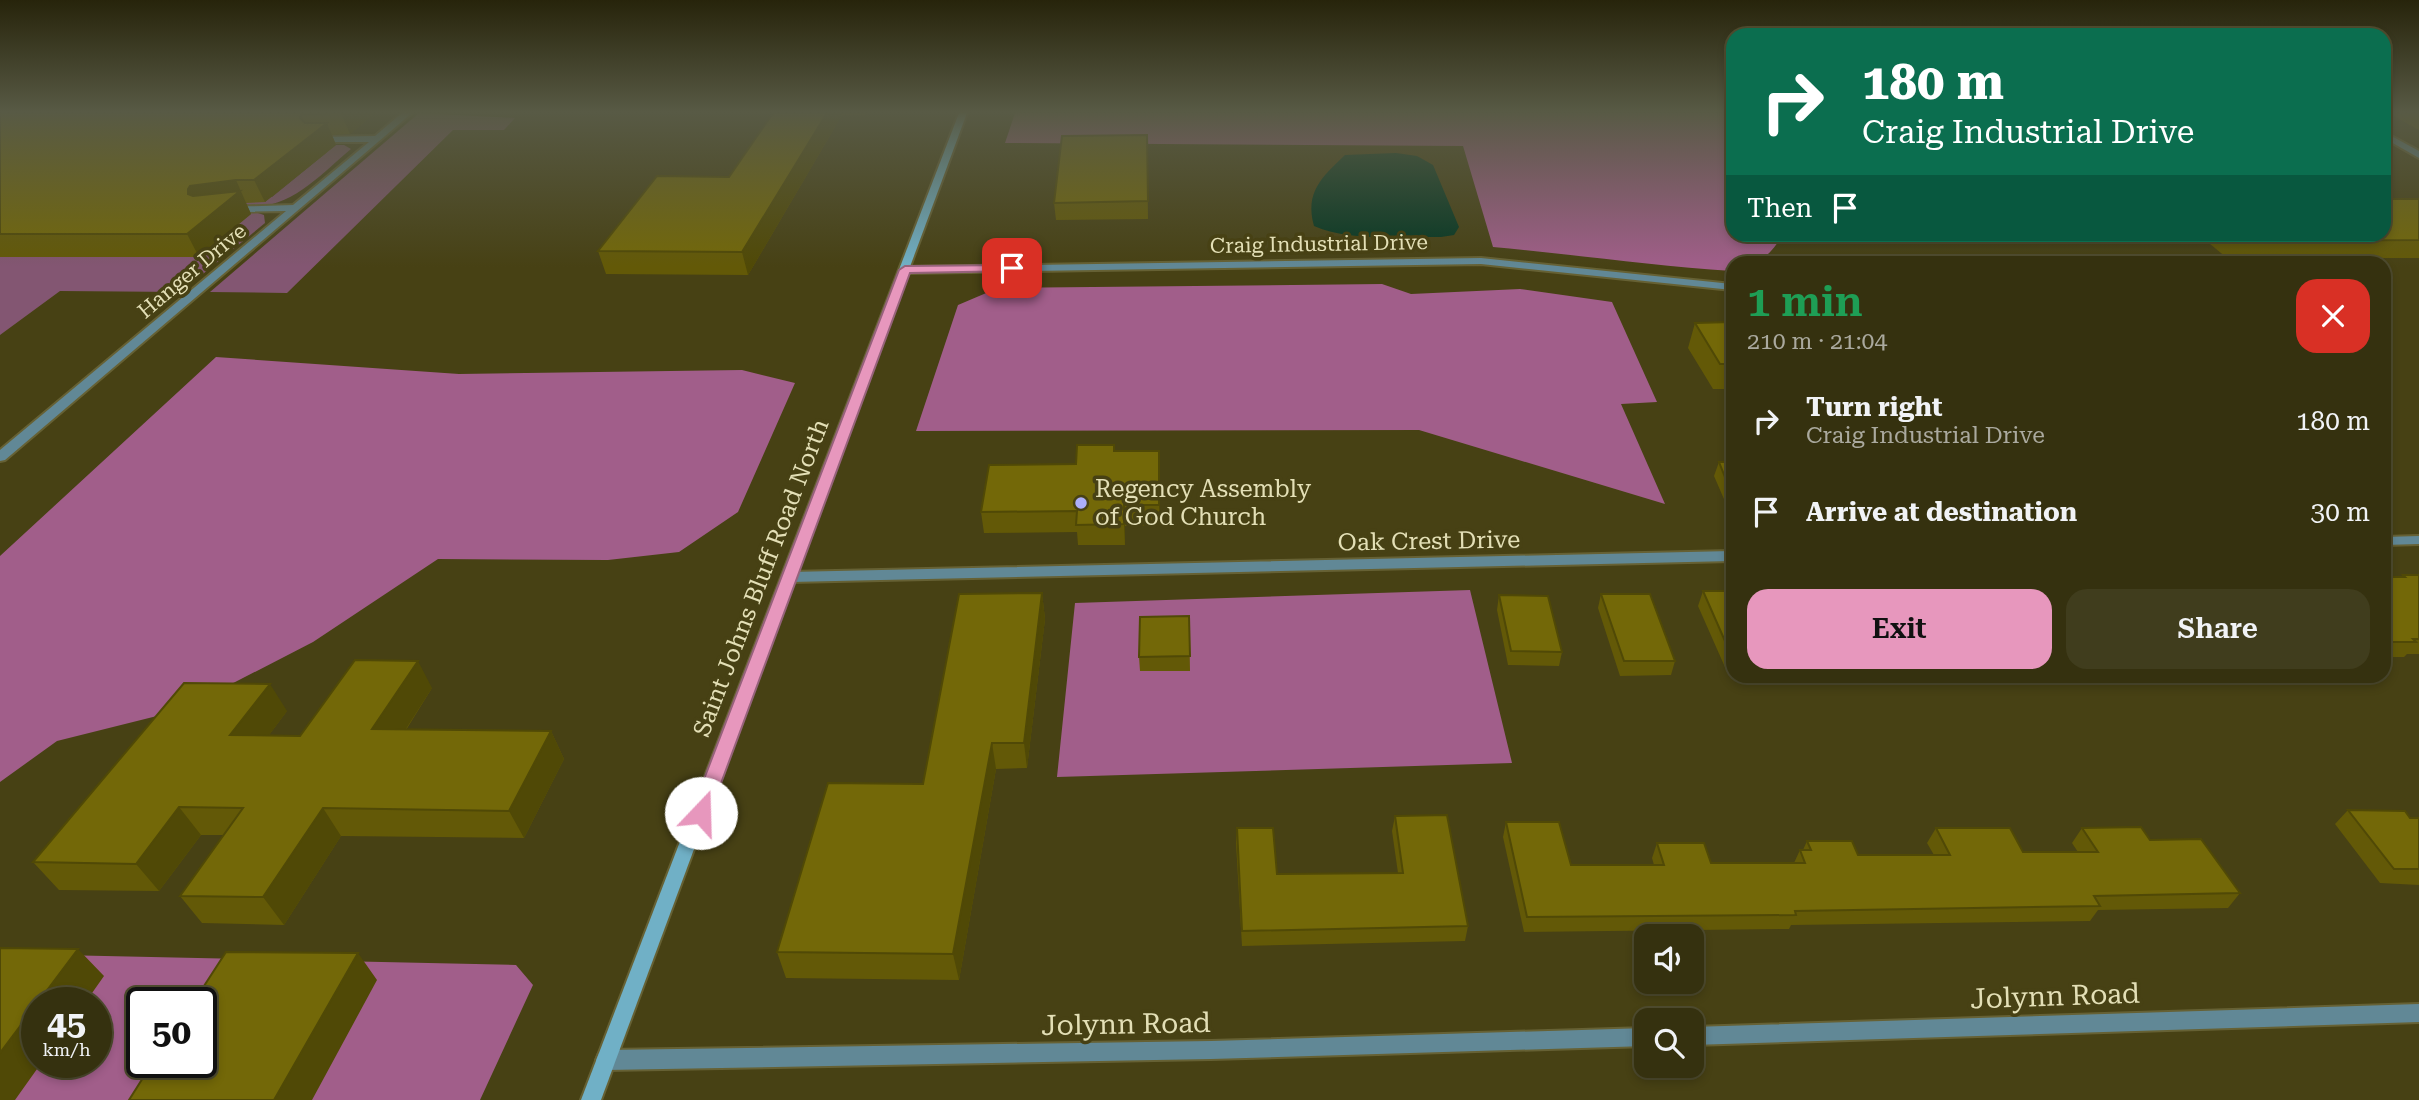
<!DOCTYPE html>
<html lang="en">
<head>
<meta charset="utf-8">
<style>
	body { margin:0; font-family:"Roboto Serif",serif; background:#403d1d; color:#f1f3f6; height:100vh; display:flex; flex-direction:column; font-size:26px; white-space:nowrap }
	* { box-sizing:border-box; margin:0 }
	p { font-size:23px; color:#aaa99e }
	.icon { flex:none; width:38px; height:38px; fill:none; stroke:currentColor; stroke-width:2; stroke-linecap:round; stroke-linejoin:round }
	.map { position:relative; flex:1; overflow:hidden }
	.panel { position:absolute; left:1726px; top:256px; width:665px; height:427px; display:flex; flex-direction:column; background:#35310f; border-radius:21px; box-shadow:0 4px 10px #0003,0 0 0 2px #4f4c2f }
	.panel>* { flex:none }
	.top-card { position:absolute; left:1726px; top:28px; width:665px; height:214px; border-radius:21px; box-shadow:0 4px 10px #0003,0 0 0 2px #4f4c2f; background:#0b6e4f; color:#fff; overflow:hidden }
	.fabs { position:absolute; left:1634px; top:924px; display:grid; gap:14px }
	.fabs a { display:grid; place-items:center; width:70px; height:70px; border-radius:14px; background:#35310f; box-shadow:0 4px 10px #0003,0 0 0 2px #4f4c2f; font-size:35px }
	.speed { position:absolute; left:21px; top:987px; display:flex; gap:14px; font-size:35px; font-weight:700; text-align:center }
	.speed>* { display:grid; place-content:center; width:91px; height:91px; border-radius:50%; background:#35310f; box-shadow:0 4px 10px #0003,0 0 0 2px #4f4c2f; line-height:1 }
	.speed small { font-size:18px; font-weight:400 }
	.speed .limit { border:4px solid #111; border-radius:10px; background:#fff; color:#111 }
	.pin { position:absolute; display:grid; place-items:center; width:60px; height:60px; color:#fff; margin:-30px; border-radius:14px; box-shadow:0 4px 10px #0006 }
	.me { position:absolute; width:77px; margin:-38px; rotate:21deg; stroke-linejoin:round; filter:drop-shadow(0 0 5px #0008) }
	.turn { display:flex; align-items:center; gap:24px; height:147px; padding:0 21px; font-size:32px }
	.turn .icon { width:91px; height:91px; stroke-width:2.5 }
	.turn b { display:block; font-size:49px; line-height:60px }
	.then { display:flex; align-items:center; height:66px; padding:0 21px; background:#0003; gap:14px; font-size:26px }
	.round { display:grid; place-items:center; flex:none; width:74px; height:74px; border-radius:21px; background:#403d1d }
	.overview { display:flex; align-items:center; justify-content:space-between; height:119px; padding:0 21px }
	h1 { font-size:42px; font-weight:600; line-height:52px; color:#1e9e55 }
	.primary-button { display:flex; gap:14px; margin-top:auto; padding:14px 21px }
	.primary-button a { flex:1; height:80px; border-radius:21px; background:#e797bd; color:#111; font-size:28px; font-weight:600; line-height:80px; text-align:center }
	.primary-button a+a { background:#403d1d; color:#f1f3f6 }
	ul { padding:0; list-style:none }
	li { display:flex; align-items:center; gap:21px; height:91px; padding:0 21px }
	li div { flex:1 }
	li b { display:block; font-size:26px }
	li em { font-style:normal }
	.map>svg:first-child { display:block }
	.green { fill:#835672 }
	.forest { fill:#a15e8a; fill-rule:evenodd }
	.water { fill:#043723 }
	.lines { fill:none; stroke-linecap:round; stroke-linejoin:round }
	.lane-casing { stroke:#666134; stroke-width:4 }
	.street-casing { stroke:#666134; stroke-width:4 }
	.secondary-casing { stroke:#666134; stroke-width:4 }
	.lane { fill:#618896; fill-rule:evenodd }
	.street { fill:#618896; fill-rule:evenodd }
	.secondary { fill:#70b0c6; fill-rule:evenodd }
	.wall { fill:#635907 }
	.shaded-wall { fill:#504906 }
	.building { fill:#736808; stroke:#504906; stroke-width:2 }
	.route { fill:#e797bd; stroke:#96627b; stroke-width:2 }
	.poi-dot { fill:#acaffb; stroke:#474114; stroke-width:2.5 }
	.labels { text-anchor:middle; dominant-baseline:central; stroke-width:7; stroke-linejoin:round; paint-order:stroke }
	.far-street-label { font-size:21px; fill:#e3dfb6; stroke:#474114 }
	.poi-label { font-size:24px; fill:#e3dfb6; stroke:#474114; text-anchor:start }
	.street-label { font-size:24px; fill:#e3dfb6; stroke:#474114 }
	.near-street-label { font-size:28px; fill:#e3dfb6; stroke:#474114 }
</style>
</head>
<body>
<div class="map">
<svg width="2419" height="1100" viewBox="0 0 2419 1100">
	<rect width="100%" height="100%" fill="#474114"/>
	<path class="green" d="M 419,113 L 515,118 L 504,130 L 453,130 L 287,293 L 210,292 Z
		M 324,145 L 344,145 L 351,149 C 323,172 286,215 245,204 L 250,197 L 272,197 L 326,153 Z
		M 241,212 L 255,212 L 264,215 L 265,223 L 181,292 L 60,291 L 0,335 L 0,257 L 199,257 L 231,231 Z"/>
	<path class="forest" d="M 1015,113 L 1732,113 L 1732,234 L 1783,235 C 1766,260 1763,262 1732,262 L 1732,271 C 1652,266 1573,254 1493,247 L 1463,146 L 1005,143 Z
		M 1382,284 L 1411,294 L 1520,289 L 1612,302 L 1657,402 L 1621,404 L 1665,504 L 1419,430 L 916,431 L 958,305 L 998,288 Z
		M 216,357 L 459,374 L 742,370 L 795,383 L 738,512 L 679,552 L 608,560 L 438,559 L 313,642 L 181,710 L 57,741 L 0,782 L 0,556 Z
		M 1470,590 L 1512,763 L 1057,777 L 1075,603 Z
		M 0,948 L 12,954 L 516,965 L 533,985 L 480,1100 L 0,1100 ZM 37,1003 L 96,1003 L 96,1062 L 37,1062 ZM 142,1003 L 201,1003 L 201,1062 L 142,1062 Z"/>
	<path class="water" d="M 1396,153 L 1417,156 L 1433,165 L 1459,227 L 1454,235 L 1441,237 C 1403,236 1349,242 1314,226 C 1305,192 1321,178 1345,155 Z"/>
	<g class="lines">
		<g class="lane-casing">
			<path id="lane" d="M 402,113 L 412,113 L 5,460 L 0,461 L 0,450 L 286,211 L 230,212 L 227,211 L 227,207 L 293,205 L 369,142 L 317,142 L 313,139 L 314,137 L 375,136 Z"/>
		</g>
		<g class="street-casing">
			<path id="street" d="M 2384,132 L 2419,151 L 2419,158 L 2384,138 Z
				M 1481,258 L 1732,284 L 1732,290 L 1481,264 L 905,273 L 900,270 L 905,267 Z
				M 2419,536 L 2419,544 L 2384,545 L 2384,537 Z
				M 1732,551 L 1732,561 L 790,582 L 783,577 L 790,572 Z
				M 2419,1004 L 2419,1022 L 1692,1045 L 1692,1027 Z
				M 1647,1028 L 1647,1046 L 1211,1059 L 606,1070 L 599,1067 L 596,1060 L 599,1053 L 606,1050 L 1211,1041 Z"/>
		</g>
		<g class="secondary-casing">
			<path id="secondary" d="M 959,113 L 967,113 L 601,1100 L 581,1100 Z"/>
		</g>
		<use href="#lane" class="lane"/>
		<use href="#street" class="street"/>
		<use href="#secondary" class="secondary"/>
	</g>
	<path class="wall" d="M 0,113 L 375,113 L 350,134 L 332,135 L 336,145 L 265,202 L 246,203 L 251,214 L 199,257 L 0,257 Z
		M 773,113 L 866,113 L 865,115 L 842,115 L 748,275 L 606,274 L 598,251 L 729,177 Z
		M 2393,113 L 2419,113 L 2419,130 L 2392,115 Z
		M 1147,135 L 1148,219 L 1056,220 L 1054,203 Z
		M 2419,199 L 2419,258 L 2227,258 L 2198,234 L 2384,234 Z
		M 1732,322 L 1732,389 L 1713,389 L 1688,348 L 1695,323 Z
		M 1114,445 L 1115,451 L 1159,451 L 1160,525 L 1125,526 L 1125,545 L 1078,545 L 1077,532 L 984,533 L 981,512 Z
		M 1719,462 L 1732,462 L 1732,506 L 1727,506 L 1714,476 Z
		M 2403,575 L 2419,575 L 2419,654 L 2407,654 L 2404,657 L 2384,657 L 2384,577 L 2401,577 Z
		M 1703,591 L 1732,591 L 1732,674 L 1728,674 L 1698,606 Z
		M 1042,593 L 1045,619 L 1027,768 L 996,769 L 959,980 L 786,978 L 777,952 L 923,784 Z
		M 1601,594 L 1675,661 L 1671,675 L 1620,676 L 1598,608 Z
		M 1499,595 L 1562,652 L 1559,666 L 1508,665 L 1497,610 Z
		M 1189,616 L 1190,671 L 1140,671 L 1139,657 Z
		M 432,688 L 406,730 L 551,731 L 564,759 L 524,838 L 341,836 L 284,925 L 202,923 L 180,896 L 224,835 L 201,835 L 159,891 L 59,890 L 33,862 L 287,711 L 269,735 L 300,736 Z
		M 2348,810 L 2419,818 L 2419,885 L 2380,883 L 2335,824 Z
		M 1395,816 L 1468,926 L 1465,941 L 1242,946 L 1236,843 L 1237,828 L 1277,874 L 1398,873 L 1392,831 Z
		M 1506,822 L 1571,865 L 1654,865 L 1652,858 L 1657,843 L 1711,863 L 1794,863 L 1800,850 L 1803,850 L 1807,841 L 1858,855 L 1934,855 L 1927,843 L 1936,828 L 2023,852 L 2078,852 L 2072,843 L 2082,828 L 2150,840 L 2240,893 L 2228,908 L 2098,910 L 2090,921 L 1791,925 L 1789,929 L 1524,932 L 1503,837 Z"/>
	<path class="shaded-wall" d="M 341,113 L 375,113 L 350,134 Z
		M 827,113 L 841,113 L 842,115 L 748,275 L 742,252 Z
		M 301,115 L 311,136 L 327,123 L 336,145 L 265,202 L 254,180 L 300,118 Z
		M 236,180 L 251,214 L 199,257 L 187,234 L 188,189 L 190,186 Z
		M 1159,451 L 1160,471 L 1160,525 L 1159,505 Z
		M 1124,505 L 1125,526 L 1125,545 L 1124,524 Z
		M 1042,593 L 1045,619 L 1027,768 L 1024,743 Z
		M 418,661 L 432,688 L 388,757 L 372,729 Z
		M 270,684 L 287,711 L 249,762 L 230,735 Z
		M 551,731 L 564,759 L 524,838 L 509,811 Z
		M 992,743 L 996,769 L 959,980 L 953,954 Z
		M 179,807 L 201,835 L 159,891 L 136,864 Z
		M 323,808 L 341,836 L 284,925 L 263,897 Z
		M 78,949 L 104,976 L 85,1003 L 38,1003 Z
		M 358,953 L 377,980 L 312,1100 L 274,1100 Z
		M 37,1004 L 37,1062 L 42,1062 L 15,1100 L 0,1100 L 0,1053 Z"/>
	<path class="building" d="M 0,113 L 331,113 L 301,115 L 300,118 L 305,123 L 327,123 L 254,180 L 236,180 L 190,186 L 188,189 L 188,194 L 193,196 L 240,191 L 187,234 L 0,234 Z
		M 773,113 L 827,113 L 742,252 L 598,251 L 657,176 L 729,177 Z
		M 1147,135 L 1148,201 L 1054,203 L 1062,136 Z
		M 2384,199 L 2419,199 L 2419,240 L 2237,241 L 2229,234 L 2384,234 Z
		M 1732,322 L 1732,364 L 1720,364 L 1695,323 Z
		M 1077,445 L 1114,445 L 1114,451 L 1159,451 L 1159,505 L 1124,505 L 1124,524 L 1076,525 L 1077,511 L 981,512 L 989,465 L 1076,464 Z
		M 1719,462 L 1732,462 L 1732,492 L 1731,492 Z
		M 2403,575 L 2419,575 L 2419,639 L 2413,639 L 2416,642 L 2384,642 L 2384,577 L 2405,577 Z
		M 1703,591 L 1732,591 L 1732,657 Z
		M 1042,593 L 1024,743 L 992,743 L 953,954 L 777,952 L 828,783 L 923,784 L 959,594 Z
		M 1601,594 L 1650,594 L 1675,661 L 1624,661 Z
		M 1499,595 L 1548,596 L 1562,652 L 1511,651 Z
		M 1189,616 L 1190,656 L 1139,657 L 1140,617 Z
		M 355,660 L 418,661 L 372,729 L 551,731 L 509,811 L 323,808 L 263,897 L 180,896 L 243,808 L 179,807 L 136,864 L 33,862 L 184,683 L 270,684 L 230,735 L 300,736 Z
		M 2348,810 L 2405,811 L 2410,818 L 2419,818 L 2419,869 L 2394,869 Z
		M 1447,815 L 1468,926 L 1242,931 L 1237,828 L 1273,828 L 1277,874 L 1403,873 L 1395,816 Z
		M 1506,822 L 1559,822 L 1571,865 L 1664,865 L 1657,843 L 1704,843 L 1711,863 L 1805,863 L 1800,850 L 1811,850 L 1807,841 L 1852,841 L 1858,855 L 1950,855 L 1936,828 L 2010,828 L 2023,852 L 2098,852 L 2082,828 L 2141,827 L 2150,840 L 2201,839 L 2240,893 L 2094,896 L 2100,906 L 1795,911 L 1796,915 L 1527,917 Z
		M 0,948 L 78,949 L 0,1053 Z
		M 226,952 L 358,953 L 274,1100 L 129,1100 L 153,1062 L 201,1062 L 201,1003 L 193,1003 Z"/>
	<linearGradient id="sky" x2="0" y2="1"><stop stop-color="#27240b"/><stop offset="0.42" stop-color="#585a45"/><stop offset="1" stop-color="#585a45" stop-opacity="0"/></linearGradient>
	<rect width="2419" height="267" fill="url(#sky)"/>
	<path class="route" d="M 1012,265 L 1017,268 L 1016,271 L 910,273 L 710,813 L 707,819 L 701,821 L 694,819 L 691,813 L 899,270 L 905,266 Z"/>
	<circle class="poi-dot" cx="1081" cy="503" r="7"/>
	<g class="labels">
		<g class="far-street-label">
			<text transform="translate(1319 244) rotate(-1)">Craig Industrial Drive</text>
			<text transform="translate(192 271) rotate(-40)">Hanger Drive</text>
		</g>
		<g class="poi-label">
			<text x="1095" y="489">Regency Assembly<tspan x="1095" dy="28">of God Church</tspan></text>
		</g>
		<g class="street-label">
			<text transform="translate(1429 541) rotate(-1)">Oak Crest Drive</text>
			<text transform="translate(761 578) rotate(-69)">Saint Johns Bluff Road North</text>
		</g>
		<g class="near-street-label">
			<text transform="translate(2055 996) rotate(-2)">Jolynn Road</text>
			<text transform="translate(1126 1024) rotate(-1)">Jolynn Road</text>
		</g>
	</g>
</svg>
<div class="fabs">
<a><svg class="icon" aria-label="sound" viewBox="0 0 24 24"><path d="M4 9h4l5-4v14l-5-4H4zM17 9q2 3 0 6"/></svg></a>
<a><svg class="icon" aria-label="search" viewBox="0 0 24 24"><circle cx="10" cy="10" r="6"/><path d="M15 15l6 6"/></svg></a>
</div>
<div class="speed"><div>45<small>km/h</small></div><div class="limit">50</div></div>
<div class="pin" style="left:1012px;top:268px;background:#d93025"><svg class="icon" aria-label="arrive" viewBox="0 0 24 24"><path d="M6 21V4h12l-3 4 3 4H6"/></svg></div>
<svg class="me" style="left:701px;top:813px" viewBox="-20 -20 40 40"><circle r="19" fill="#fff"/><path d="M0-13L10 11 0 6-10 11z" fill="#e797bd"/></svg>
<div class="top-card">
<div class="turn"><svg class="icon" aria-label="right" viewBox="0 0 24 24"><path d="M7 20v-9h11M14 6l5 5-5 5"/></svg><div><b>180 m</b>Craig Industrial Drive</div></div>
<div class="then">Then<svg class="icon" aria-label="arrive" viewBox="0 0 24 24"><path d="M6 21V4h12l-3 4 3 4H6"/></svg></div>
</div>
<section class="panel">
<div class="overview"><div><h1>1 min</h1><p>210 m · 21:04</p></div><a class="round" style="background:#d93025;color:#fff"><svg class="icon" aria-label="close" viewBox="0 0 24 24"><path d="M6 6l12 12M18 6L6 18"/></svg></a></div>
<ul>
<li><svg class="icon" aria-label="right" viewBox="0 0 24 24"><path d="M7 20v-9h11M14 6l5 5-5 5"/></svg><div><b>Turn right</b><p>Craig Industrial Drive</p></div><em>180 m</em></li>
<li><svg class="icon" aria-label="arrive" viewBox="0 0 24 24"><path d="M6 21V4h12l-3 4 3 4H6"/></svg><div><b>Arrive at destination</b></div><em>30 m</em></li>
</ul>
<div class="primary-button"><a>Exit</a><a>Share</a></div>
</section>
</div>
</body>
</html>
